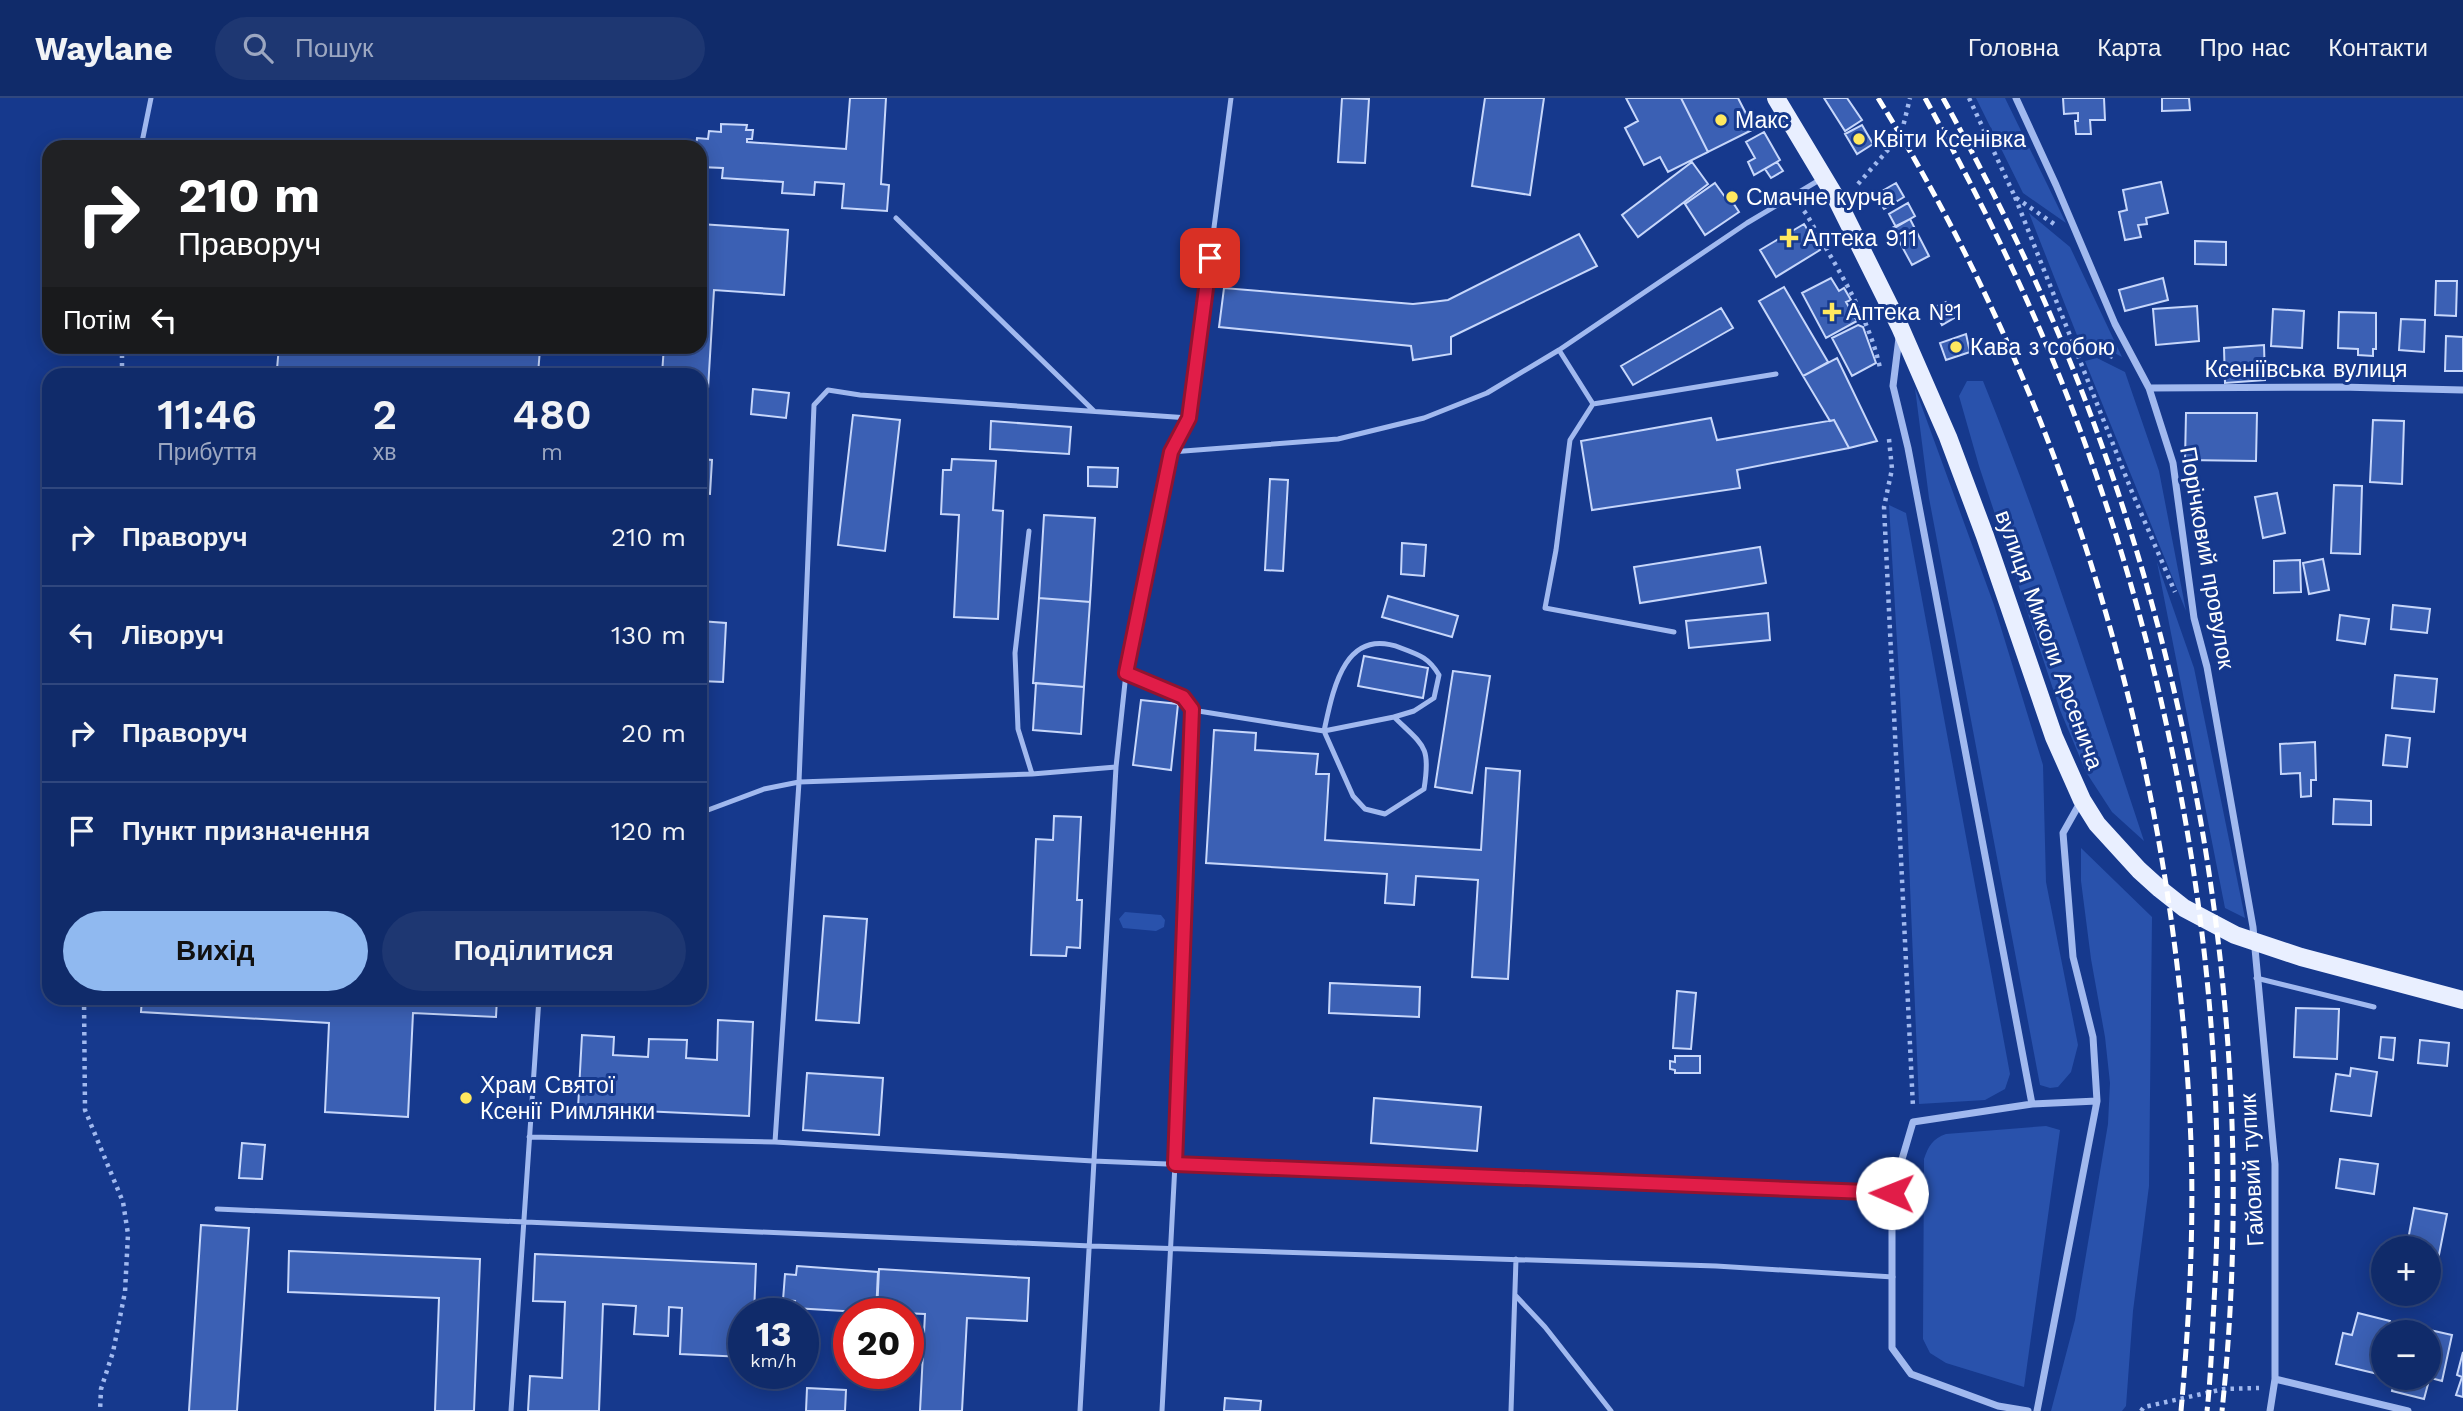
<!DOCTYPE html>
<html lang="uk">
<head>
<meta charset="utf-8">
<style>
	body { margin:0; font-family:"Work Sans",sans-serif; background:#1e3772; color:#f1f3f6; height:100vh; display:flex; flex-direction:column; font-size:26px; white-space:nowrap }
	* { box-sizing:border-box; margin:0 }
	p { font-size:23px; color:#9ca7c1 }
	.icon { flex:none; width:38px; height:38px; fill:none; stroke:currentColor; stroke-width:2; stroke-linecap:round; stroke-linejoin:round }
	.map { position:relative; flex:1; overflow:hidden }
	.sheet { position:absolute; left:42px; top:270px; width:665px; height:637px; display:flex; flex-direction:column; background:#102b6a; border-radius:21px; box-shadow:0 4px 18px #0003,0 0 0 2px #30477e }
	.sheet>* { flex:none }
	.top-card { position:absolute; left:42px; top:42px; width:665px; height:214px; border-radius:21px; box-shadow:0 4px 18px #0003,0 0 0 2px #30477e; background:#202124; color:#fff; overflow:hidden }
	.controls { position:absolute; left:2371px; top:1138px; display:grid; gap:14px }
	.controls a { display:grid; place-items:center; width:70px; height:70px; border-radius:50%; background:#102b6a; box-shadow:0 4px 18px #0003,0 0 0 2px #30477e; font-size:35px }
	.speed { position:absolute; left:728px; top:1200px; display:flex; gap:14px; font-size:35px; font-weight:700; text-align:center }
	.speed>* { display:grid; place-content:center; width:91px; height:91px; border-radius:50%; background:#102b6a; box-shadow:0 4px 18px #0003,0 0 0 2px #30477e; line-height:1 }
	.speed small { font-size:18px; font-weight:400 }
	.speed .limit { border:10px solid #d22; background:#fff; color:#111 }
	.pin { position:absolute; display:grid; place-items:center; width:60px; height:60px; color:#fff; margin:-30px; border-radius:14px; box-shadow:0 4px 10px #0006 }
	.me { position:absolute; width:77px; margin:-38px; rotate:271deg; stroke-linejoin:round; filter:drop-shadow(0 0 5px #0008) }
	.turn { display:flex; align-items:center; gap:24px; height:147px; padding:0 21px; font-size:32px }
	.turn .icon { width:91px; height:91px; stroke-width:2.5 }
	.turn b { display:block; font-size:49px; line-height:60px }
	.then { display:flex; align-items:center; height:66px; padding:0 21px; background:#0003; gap:14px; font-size:26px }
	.eta { display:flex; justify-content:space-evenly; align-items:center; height:119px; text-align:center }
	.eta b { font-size:42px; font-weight:600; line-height:49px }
	.button { display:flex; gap:14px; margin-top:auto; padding:14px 21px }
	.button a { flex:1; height:80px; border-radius:42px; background:#90b9f0; color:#111; font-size:28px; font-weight:600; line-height:80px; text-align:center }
	.button a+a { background:#1e3772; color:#f1f3f6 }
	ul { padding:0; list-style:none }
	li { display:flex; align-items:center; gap:21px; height:98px; padding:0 21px; border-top:2px solid #30477e }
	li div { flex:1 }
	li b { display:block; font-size:26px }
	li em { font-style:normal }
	header { display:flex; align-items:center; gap:42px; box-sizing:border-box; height:98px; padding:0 35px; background:#102b6a; border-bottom:2px solid #30477e }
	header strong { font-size:33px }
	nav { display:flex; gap:38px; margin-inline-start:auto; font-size:24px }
	.search { width:490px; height:63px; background:#1e3772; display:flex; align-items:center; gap:18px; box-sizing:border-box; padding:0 24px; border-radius:38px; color:#9ca7c1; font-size:26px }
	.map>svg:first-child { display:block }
	.green { fill:#2952ac }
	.building { fill:#3b60b4; stroke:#c7d7fb; stroke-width:2 }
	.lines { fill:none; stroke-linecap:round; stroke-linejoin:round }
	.path { stroke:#a1b9ef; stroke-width:4.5; stroke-dasharray:3.5 5; stroke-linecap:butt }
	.lane { stroke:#a1b9ef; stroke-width:5 }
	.street { stroke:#a1b9ef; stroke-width:7 }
	.primary { stroke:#e9efff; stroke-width:18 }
	.rail { stroke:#fff; stroke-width:5; stroke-dasharray:12 5; stroke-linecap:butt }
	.route-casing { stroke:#92132f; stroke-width:18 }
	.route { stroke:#e11d48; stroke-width:12 }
	.poi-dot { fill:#ffe85f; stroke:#16398d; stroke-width:2.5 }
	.labels { text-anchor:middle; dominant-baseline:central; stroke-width:6; stroke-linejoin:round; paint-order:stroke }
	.poi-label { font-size:23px; fill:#fff; stroke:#16398d; text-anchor:start }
	.street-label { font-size:23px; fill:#fff; stroke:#16398d }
</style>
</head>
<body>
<header>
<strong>Waylane</strong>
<div class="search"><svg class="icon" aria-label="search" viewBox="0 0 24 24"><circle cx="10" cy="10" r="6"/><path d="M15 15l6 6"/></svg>Пошук</div>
<nav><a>Головна</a><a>Карта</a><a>Про нас</a><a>Контакти</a></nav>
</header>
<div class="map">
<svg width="2463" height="1313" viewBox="0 0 2463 1313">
	<rect width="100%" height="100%" fill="#16398d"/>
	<path class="green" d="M 1976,0 L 2005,0 L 2066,125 L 2023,95 Z
		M 2029,115 L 2070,149 L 2122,259 L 2100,247 L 2082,250 Z
		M 2097,260 L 2125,274 L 2159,373 L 2186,513 L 2085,263 Z
		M 1967,283 L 1983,283 C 2044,433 2093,589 2144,743 L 2112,714 L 2086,674 L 2060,612 L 2037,543 L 1979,368 L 1959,298 Z
		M 1915,290 L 1994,507 L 2043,667 L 2046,784 L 2078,947 L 2071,974 L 2058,989 L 2050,990 L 2040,987 L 1929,400 Z
		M 1889,407 L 1906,415 L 2010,976 L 2005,991 L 1985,1002 L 1919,1006 L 1907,715 Z
		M 2157,464 L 2194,570 L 2245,820 L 2225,810 Z
		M 2081,750 L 2152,819 L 2149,1088 L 2133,1213 L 2126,1308 L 2122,1313 L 2051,1313 L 2075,1222 L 2108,1026 L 2110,985 L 2105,939 L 2091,861 L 2081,783 Z
		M 1125,814 L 1161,817 L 1165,822 L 1164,829 L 1156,833 L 1123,830 L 1119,821 Z
		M 2046,1028 L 2060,1032 L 2024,1289 L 1946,1265 L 1930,1255 L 1923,1241 L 1924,1061 C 1928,1049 1933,1040 1946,1036 Z"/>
	<path class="building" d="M 850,0 L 886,0 L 881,86 L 889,87 L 887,113 L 842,110 L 844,86 L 815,84 L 814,97 L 782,95 L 783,84 L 722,80 L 723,70 L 700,69 L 700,49 L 696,49 L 697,40 L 708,41 L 709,33 L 721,34 L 721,26 L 747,27 L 746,32 L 753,32 L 752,41 L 747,41 L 747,44 L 846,51 Z
		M 1342,0 L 1369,1 L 1365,65 L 1338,64 Z
		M 1485,0 L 1544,0 L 1530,97 L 1472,88 Z
		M 1626,0 L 1681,0 L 1708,54 L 1668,74 L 1660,59 L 1644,67 L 1625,30 L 1638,23 Z
		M 1681,0 L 1738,0 L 1754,31 L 1708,54 Z
		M 1824,0 L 1847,0 L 1862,22 L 1845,33 Z
		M 2063,0 L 2104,0 L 2105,22 L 2090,22 L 2091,36 L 2076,36 L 2075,23 L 2078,23 L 2078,15 L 2064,16 Z
		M 2162,0 L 2189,0 L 2190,12 L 2162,13 Z
		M 1862,27 L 1873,46 L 1857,56 L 1845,36 Z
		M 1764,34 L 1780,62 L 1754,77 L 1748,64 L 1755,60 L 1746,44 Z
		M 1692,64 L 1708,86 L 1638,139 L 1622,117 Z
		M 1777,64 L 1783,73 L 1771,80 L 1765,71 Z
		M 2161,84 L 2168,115 L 2146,120 L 2147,126 L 2138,127 L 2141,139 L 2125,142 L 2119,114 L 2127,112 L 2123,92 Z
		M 1715,85 L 1725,99 L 1728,97 L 1739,114 L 1705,137 L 1685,106 Z
		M 1896,85 L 1904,99 L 1884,111 L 1875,97 Z
		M 1908,105 L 1915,118 L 1896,129 L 1889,116 Z
		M 1910,121 L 1929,158 L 1912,167 L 1892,130 Z
		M 700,126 L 788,132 L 784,197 L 714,192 L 708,291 L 700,290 L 700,276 L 662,276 L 664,248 L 700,248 Z
		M 1804,126 L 1820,152 L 1776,179 L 1760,152 Z
		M 1579,136 L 1597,168 L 1451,239 L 1451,256 L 1413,262 L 1411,248 L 1219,229 L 1224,190 L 1413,206 L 1432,204 L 1448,202 Z
		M 2195,143 L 2226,144 L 2226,167 L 2195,166 Z
		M 1831,180 L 1839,193 L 1844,190 L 1851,202 L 1846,204 L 1857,223 L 1826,240 L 1802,195 Z
		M 2163,180 L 2168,202 L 2125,213 L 2119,192 Z
		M 2436,183 L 2457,183 L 2456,218 L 2435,217 Z
		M 1784,189 L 1828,264 L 1803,278 L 1759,203 Z
		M 1946,204 L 1954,220 L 1942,227 L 1933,210 Z
		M 2197,208 L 2199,243 L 2156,247 L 2153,211 Z
		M 1721,210 L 1733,230 L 1633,287 L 1621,268 Z
		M 2273,211 L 2304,213 L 2302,250 L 2271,248 Z
		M 2339,214 L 2376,215 L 2376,251 L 2373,251 L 2373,258 L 2358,257 L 2358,251 L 2338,250 Z
		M 2401,221 L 2425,222 L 2424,254 L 2399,252 Z
		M 1858,227 L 1863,229 L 1876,265 L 1852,278 L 1832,240 Z
		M 1966,236 L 1970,254 L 1946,262 L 1940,245 Z
		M 2446,238 L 2463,239 L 2463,273 L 2445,273 Z
		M 2264,247 L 2265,282 L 2225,285 L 2224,250 Z
		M 279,248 L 500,248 L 540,251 L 538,276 L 356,276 L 277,271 Z
		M 1837,260 L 1877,343 L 1849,350 L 1834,322 L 1830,323 L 1803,278 Z
		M 753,291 L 789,295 L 786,320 L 751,316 Z
		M 2186,315 L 2257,315 L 2256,363 L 2185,362 Z
		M 853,317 L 900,322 L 885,453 L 838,447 Z
		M 1711,320 L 1717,342 L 1834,322 L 1849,350 L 1737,372 L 1740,390 L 1592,412 L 1581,343 Z
		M 2373,322 L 2404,323 L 2402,386 L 2370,384 Z
		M 991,323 L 1071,329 L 1069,356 L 990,351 Z
		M 700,361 L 712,362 L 710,396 L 700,395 Z
		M 952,361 L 996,363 L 993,412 L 1003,413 L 998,521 L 954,519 L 959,417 L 941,416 L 943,372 L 951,372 Z
		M 1088,369 L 1118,370 L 1117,389 L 1088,388 Z
		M 1270,381 L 1288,382 L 1283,473 L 1265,472 Z
		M 2334,387 L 2362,388 L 2360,456 L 2331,455 Z
		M 2277,395 L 2285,435 L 2263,440 L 2255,399 Z
		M 1044,417 L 1095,420 L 1090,504 L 1039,500 Z
		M 1402,445 L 1426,447 L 1424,478 L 1401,476 Z
		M 1760,449 L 1766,485 L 1640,505 L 1634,469 Z
		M 2323,461 L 2329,492 L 2309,496 L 2303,465 Z
		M 2300,462 L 2301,494 L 2274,495 L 2274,463 Z
		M 1388,498 L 1458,518 L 1452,539 L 1382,519 Z
		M 1039,500 L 1090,504 L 1084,589 L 1033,585 Z
		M 2393,507 L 2430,511 L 2427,535 L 2391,531 Z
		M 1768,515 L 1770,542 L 1689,550 L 1686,523 Z
		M 2340,517 L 2369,521 L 2365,546 L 2337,542 Z
		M 700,523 L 726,525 L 723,584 L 700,583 Z
		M 1364,558 L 1428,570 L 1423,600 L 1358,588 Z
		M 1453,573 L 1490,578 L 1472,695 L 1435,689 Z
		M 2395,577 L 2437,581 L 2434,614 L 2392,610 Z
		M 1036,585 L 1084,589 L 1081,636 L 1033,632 Z
		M 1141,602 L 1178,606 L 1171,672 L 1133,667 Z
		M 1214,632 L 1256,635 L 1255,652 L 1318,656 L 1316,676 L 1329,676 L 1325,742 L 1481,752 L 1486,670 L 1520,673 L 1508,881 L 1472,879 L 1478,782 L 1416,778 L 1414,807 L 1385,805 L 1387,776 L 1206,765 Z
		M 2386,637 L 2410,640 L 2407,669 L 2383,667 Z
		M 2315,644 L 2316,682 L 2311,682 L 2311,698 L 2301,699 L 2300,675 L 2281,676 L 2280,646 Z
		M 2334,701 L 2371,703 L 2371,727 L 2333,726 Z
		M 1054,718 L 1081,719 L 1077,802 L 1082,802 L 1080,850 L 1067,849 L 1066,858 L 1031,857 L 1036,741 L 1053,742 Z
		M 824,818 L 867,821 L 859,925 L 816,922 Z
		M 1330,885 L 1420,889 L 1419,919 L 1329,915 Z
		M 1677,893 L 1696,895 L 1691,951 L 1673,950 Z
		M 142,900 L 497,900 L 496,919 L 413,915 L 408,1019 L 325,1014 L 329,925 L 141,914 Z
		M 2296,910 L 2339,911 L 2337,961 L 2294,959 Z
		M 718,922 L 753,924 L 749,1018 L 578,1010 L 582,937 L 614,939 L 613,957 L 648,959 L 649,941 L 687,942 L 686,960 L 717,962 Z
		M 2381,939 L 2395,940 L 2393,962 L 2379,960 Z
		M 2420,942 L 2449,945 L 2447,968 L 2418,965 Z
		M 1675,958 L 1700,958 L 1700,975 L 1675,975 L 1675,972 L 1670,971 L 1670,963 L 1675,964 Z
		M 2351,970 L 2377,974 L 2371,1018 L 2331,1013 L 2336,976 L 2350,978 Z
		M 807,975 L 883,980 L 879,1037 L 803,1032 Z
		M 1374,1000 L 1481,1009 L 1477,1053 L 1371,1045 Z
		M 242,1045 L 265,1047 L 262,1081 L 239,1080 Z
		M 2340,1061 L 2378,1066 L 2374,1096 L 2336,1090 Z
		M 2414,1110 L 2447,1116 L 2437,1167 L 2429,1165 L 2429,1150 L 2398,1150 L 2400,1141 L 2408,1142 Z
		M 201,1127 L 249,1130 L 237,1313 L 189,1313 Z
		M 289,1153 L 480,1161 L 474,1313 L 435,1313 L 439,1200 L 288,1194 Z
		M 535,1156 L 756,1166 L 754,1216 L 744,1216 L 744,1259 L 680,1256 L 682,1210 L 669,1209 L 668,1238 L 634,1236 L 636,1208 L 603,1206 L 599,1313 L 528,1313 L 530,1278 L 562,1280 L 565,1204 L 533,1203 Z
		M 797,1168 L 878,1174 L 876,1215 L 794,1210 L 795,1203 L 783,1202 L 785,1176 L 796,1177 Z
		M 879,1171 L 1029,1180 L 1027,1223 L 967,1220 L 962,1313 L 920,1313 L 925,1216 L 877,1214 Z
		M 2358,1215 L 2390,1223 L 2388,1234 L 2384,1234 L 2384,1252 L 2378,1276 L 2336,1266 L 2343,1235 L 2352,1237 Z
		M 2421,1230 L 2452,1237 L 2442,1283 L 2427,1279 L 2429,1279 L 2429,1234 L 2421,1234 Z
		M 2463,1254 L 2463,1299 L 2456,1297 L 2462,1279 L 2457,1277 Z
		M 2395,1279 L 2414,1279 L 2413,1283 L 2428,1286 L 2424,1301 L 2392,1293 Z
		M 807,1290 L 846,1292 L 845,1313 L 806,1313 Z
		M 1225,1300 L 1261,1303 L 1260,1313 L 1224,1313 Z"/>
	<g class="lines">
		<path class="path" d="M 1969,0 L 2015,99 L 2057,128
			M 1858,86 L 1901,37 L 1910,0
			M 2015,99 L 2132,394 L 2175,494
			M 1799,106 L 1807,117 C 1834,166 1868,215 1880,270
			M 122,248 L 122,276
			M 2077,256 L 2095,252 L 2116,260
			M 1889,341 L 1892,371 L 1884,409 L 1913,1009
			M 84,900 L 85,1012 L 123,1104 L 128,1136 L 125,1194 L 113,1254 L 101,1291 L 100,1313
			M 2141,1313 L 2144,1309 L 2224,1291 L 2259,1290"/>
		<path class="lane" d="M 141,49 L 151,0
			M 896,120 L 1094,313
			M 1559,252 L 1593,306 L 1776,276
			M 1593,306 L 1570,342 L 1556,452 L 1545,510 L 1674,534
			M 1171,354 L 1338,341 L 1424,320 L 1487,295 L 1559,252 L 1747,125 L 1821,81
			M 1029,433 L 1015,555 L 1018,631 L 1032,676
			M 1126,575 L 1183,599 L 1192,612 L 1175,1066 L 1162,1313
			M 1192,612 L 1324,633 L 1353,698 L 1365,711 L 1385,716 L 1424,691 C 1431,648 1424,648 1394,619 L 1324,633 C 1333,592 1344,528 1401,550 C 1420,557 1429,560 1439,577 L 1434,600 L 1414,613 L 1394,619
			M 700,715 L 764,691 L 799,684 L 1032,676 L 1116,669
			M 2256,880 L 2374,909
			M 529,1039 L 775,1044 L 1093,1063 L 1892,1095
			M 775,1044 L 799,684 L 814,307 L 828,292 L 860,297 L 1189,320
			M 217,1111 L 1091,1148 L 1716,1168 L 1893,1179
			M 1515,1197 L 1545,1229 L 1611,1313
			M 511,1313 L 539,900
			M 1080,1313 L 1116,669 L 1126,575 L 1171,354 L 1189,320 L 1231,0
			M 1511,1313 L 1516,1161"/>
		<path class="street" d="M 2016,0 L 2056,87 L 2115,226 L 2149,290 L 2173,365 L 2194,520 L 2207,569 L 2253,829 L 2275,1066 L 2275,1281 L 2270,1313
			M 1899,240 L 1893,288 L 1908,350 L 2032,1006 L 2097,1003
			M 2149,290 L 2340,289 L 2463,292
			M 2275,1281 L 2408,1313
			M 2028,1313 L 1998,1308 L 1911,1276 L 1892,1250 L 1892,1095 L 1913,1024 L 2032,1006
			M 2037,1313 L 2097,1003 L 2093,939 L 2073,859 L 2063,735 L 2081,703"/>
		<path class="primary" d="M 1776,0 L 1836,100 L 1900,229 L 1948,339 L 1985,438 L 2054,639 L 2082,702 L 2097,726 L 2139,772 L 2160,791 L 2184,810 L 2235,837 L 2301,859 L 2463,902"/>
		<path class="rail" d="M 1878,0 C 2072,312 2177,678 2191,1045 C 2194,1134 2189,1224 2181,1313
			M 1925,0 C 1983,106 2037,215 2079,329 C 2182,607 2231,908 2214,1204 C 2212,1240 2211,1277 2207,1313
			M 1943,0 C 2000,104 2052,211 2093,323 C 2209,637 2257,980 2222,1313"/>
	</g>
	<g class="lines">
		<g class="route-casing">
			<path id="route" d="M 1210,160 L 1189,320 L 1171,354 L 1126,575 L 1183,599 L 1192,611 L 1175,1066 L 1892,1095"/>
		</g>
		<use href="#route" class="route"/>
	</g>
	<g class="poi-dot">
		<circle cx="1721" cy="22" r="7"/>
		<circle cx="1859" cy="41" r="7"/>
		<circle cx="1732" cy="99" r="7"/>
		<path d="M1785.5 129.5h7v7h7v7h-7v7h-7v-7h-7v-7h7z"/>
		<path d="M1828.5 203.5h7v7h7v7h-7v7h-7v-7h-7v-7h7z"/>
		<circle cx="1956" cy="249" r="7"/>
		<circle cx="466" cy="1000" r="7"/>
	</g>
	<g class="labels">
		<g class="poi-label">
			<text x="1735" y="22">Макс</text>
			<text x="1873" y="41">Квіти Ксенівка</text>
			<text x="1746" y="99">Смачне курча</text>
			<text x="1803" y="140">Аптека 911</text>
			<text x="1846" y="214">Аптека №1</text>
			<text x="1970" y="249">Кава з собою</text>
			<text x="480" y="987">Храм Святої<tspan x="480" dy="26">Ксенії Римлянки</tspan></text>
		</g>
		<g class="street-label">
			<text x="2306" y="271">Ксеніївська вулиця</text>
			<text transform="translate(2207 460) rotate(80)">Порічковий провулок</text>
			<text transform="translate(2049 542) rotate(70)">вулиця Миколи Арсенича</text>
			<text transform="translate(2252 1072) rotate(-93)">Гайовий тупик</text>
		</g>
	</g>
</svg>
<div class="controls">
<a>+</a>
<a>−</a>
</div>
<div class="speed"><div>13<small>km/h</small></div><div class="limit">20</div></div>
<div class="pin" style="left:1210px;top:160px;background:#d93025"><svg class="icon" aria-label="arrive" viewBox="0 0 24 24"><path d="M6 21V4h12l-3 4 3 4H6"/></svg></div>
<svg class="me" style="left:1892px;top:1095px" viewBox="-20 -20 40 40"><circle r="19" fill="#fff"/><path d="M0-13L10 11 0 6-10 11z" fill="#e11d48"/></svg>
<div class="top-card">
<div class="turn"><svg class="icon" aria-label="right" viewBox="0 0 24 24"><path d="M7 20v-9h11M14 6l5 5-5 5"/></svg><div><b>210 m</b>Праворуч</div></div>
<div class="then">Потім<svg class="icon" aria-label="left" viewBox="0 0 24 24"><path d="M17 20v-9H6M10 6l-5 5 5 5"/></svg></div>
</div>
<section class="sheet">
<div class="eta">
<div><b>11:46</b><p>Прибуття</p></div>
<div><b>2</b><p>хв</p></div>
<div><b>480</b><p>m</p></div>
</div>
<ul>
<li><svg class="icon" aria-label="right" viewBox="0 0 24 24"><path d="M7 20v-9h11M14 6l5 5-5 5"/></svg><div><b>Праворуч</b></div><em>210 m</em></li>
<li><svg class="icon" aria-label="left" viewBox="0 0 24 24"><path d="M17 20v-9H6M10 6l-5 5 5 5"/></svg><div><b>Ліворуч</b></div><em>130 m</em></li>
<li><svg class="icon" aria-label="right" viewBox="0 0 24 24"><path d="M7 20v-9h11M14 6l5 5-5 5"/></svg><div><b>Праворуч</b></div><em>20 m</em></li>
<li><svg class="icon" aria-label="arrive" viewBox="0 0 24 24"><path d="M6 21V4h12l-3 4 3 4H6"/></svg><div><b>Пункт призначення</b></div><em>120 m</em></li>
</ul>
<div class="button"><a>Вихід</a><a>Поділитися</a></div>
</section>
</div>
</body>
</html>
